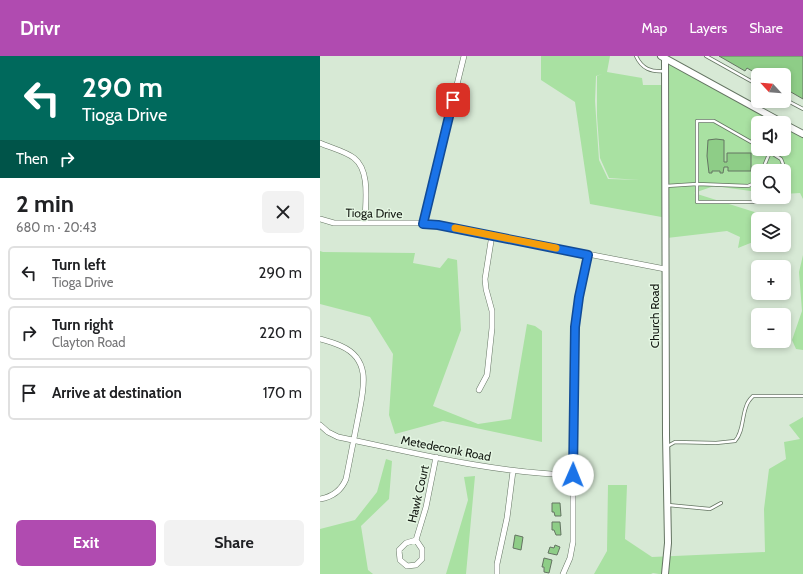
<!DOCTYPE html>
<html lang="en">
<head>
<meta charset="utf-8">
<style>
	body { margin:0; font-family:Cabin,sans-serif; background:#f2f2f2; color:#202124; height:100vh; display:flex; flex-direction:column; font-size:15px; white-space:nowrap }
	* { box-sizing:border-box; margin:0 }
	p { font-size:13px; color:#757577 }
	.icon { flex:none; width:22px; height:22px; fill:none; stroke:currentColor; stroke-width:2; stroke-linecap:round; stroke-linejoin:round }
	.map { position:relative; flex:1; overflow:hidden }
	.details { display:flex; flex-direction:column; background:#fff; width:320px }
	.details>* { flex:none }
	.top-card { background:#00695c; color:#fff; overflow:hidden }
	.needle { width:26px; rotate:296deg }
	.controls { position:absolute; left:431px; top:12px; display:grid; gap:8px }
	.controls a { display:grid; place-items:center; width:40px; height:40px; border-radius:6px; background:#fff; box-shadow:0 2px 6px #0003; font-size:20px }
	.pin { position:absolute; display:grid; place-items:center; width:34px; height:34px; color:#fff; margin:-17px; border-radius:8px; box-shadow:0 2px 6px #0006 }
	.me { position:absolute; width:44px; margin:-22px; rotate:1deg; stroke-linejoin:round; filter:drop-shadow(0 0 3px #0008) }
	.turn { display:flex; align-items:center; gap:14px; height:84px; padding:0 16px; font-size:18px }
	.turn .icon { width:52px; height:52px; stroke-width:2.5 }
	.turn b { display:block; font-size:28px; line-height:34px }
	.then { display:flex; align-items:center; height:38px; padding:0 16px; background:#0003; gap:8px; font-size:15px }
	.round { display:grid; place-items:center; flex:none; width:42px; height:42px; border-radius:6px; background:#f2f2f2 }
	.headline { display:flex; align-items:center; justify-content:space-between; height:68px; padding:0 16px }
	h1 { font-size:24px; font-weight:700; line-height:30px }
	.cta { display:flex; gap:8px; margin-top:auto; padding:8px 16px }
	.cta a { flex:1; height:46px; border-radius:6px; background:#b04bb0; color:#fff; font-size:16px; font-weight:700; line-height:46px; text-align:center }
	.cta a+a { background:#f2f2f2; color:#202124 }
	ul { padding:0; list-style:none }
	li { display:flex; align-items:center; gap:12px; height:54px; margin:0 8px 6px; padding:0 8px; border:2px solid #e0e0e0; border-radius:6px }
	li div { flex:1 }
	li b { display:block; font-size:15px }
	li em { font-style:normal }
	header { display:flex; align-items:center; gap:24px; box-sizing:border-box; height:56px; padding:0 20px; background:#b04bb0; color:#fff }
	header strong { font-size:19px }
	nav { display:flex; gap:22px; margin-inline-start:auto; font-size:14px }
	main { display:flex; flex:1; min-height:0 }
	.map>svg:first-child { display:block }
	.green { fill:#a9e1a2; fill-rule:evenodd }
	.building { fill:#8ecd87; stroke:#647462 }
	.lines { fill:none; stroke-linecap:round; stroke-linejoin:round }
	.service-casing { stroke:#657563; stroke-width:4 }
	.minor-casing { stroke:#657563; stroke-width:6 }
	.tertiary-casing { stroke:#657563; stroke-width:8 }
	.service { stroke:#fff; stroke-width:2.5 }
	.minor { stroke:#fff; stroke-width:5 }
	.tertiary { stroke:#fff; stroke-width:6 }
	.route-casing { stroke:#114b97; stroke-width:10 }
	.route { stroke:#1a73e8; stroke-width:7 }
	.slow { stroke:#f59e0b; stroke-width:7 }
	.labels { text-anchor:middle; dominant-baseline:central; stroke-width:3; stroke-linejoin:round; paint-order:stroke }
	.street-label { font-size:12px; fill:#131912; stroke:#e4f6e2 }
</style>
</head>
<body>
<header>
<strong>Drivr</strong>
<nav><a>Map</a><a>Layers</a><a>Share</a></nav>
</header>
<main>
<section class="details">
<div class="top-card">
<div class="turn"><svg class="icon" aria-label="left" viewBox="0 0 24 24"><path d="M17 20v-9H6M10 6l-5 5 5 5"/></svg><div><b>290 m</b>Tioga Drive</div></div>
<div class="then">Then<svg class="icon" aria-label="right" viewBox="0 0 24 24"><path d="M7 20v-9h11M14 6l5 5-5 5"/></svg></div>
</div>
<div class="headline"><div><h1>2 min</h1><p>680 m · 20:43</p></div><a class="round"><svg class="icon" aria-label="close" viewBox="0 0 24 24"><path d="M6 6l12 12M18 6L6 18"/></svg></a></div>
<ul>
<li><svg class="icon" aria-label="left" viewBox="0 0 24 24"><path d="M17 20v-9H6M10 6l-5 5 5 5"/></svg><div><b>Turn left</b><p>Tioga Drive</p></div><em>290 m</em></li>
<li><svg class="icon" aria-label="right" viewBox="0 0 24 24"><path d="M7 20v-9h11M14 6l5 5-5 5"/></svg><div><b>Turn right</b><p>Clayton Road</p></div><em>220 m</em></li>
<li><svg class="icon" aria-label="arrive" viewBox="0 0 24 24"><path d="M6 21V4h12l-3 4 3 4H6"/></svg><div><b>Arrive at destination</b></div><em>170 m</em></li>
</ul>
<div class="cta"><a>Exit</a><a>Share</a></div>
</section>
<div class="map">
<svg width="483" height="518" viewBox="0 0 483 518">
	<rect width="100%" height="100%" fill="#d7e9d5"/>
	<path class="green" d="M 221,0 L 290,0 L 287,16 L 322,22 L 323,29 L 342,29 L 345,3 L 463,67 L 438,67 L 438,93 L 464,93 L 464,67 L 483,78 L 483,143 L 480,137 L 464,138 L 464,115 L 438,115 L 438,136 L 394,130 L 374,137 L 444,159 L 443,163 L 438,163 L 438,184 L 418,192 L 420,181 L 407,175 L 347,182 L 347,162 L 270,148 L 255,46 L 221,24 ZM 282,18 L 277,20 L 277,60 L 280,102 L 289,122 L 320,124 L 288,123 L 279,104 L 275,45 L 276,20 Z
		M 0,195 L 3,196 L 95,197 L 93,207 L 120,212 L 128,202 L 137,204 L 141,274 L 113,350 L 158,368 L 191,363 L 207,268 L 215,270 L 222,275 L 222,386 L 123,365 L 75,378 L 69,359 L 73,298 L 50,261 L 0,248 Z
		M 483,199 L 483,294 L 476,293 L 472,284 L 482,255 L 479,216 Z
		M 483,361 L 483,518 L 339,518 L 333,517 L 331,518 L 274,518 L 287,495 L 288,429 L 307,429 L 305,483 L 332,501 L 445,496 L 444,453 L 449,413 L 466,403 L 464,386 L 480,383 L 469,369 Z
		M 66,403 L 72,405 L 69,443 L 41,470 L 48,514 L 53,518 L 0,518 L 0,473 L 35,464 L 57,436 Z
		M 155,420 L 146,518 L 126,518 L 148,444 L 144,421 Z"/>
	<path class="building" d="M 399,0 L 483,0 L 483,43 L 464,32 L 464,19 L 439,19 L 427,12 L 425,15 Z
		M 396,83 L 404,84 L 404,106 L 407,106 L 407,97 L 431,97 L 431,115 L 408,115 L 408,111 L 404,111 L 403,117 L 400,117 L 400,115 L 392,115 L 392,117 L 389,117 L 387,100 L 388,84 Z
		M 232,447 L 240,447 L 241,460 L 235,460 L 234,456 L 232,456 Z
		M 232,466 L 240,466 L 241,479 L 236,479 L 234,474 L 232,474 Z
		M 195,479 L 203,481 L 201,494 L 193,492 Z
		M 235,489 L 240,491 L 237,499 L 228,497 L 230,491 L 234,492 Z
		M 224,502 L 232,504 L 229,517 L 224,516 L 224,511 L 222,511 Z"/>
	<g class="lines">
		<g class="service-casing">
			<path id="service" d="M 316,0 C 322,13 331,16 344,15
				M 386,0 L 438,29
				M 464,43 L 483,53
				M 444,93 L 450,96 L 452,93
				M 442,115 L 450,96 L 461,103 L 463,108 L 460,115
				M 438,123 L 435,127 L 428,130 L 377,128 L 377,146 L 441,146 L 447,145 L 451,141
				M 346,130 L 377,128 L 377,65 L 394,65 L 438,90
				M 346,391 L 355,386 L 396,387 L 415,385 C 423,377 422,361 426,351 C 427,347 430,343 433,340 L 483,340
				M 348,449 L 390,453 L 401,447"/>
		</g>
		<g class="minor-casing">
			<path id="minor" d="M 0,87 C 11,92 25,95 34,102 C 51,115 45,148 45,167
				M 0,163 L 14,167 L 103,167 L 118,169 L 345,213
				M 103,167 L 144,0
				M 0,283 C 7,285 14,287 21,290 C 53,304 43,335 38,362 C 34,383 30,403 26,423 C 21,435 12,441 0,443
				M 159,334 L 167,319 L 172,272 L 172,255 L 166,233 L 165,223 L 172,179
				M 0,369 L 8,376 L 18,381 C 95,397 173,417 253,419
				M 96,484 L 106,451 L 116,401
				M 96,484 L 102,493 L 102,503 L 96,509 L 87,510 L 80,504 L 79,494 L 86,487 Z
				M 177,518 L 177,508 L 187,462 L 193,415
				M 243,518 L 250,502 L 253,486 L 253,313 L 255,271 L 261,230 L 268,199"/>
		</g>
		<g class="tertiary-casing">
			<path id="tertiary" d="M 341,0 L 463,67
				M 345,3 L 346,379 L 348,487 L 345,518
				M 464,68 L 483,78"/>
		</g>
		<use href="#service" class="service"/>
		<use href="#minor" class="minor"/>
		<use href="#tertiary" class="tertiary"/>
	</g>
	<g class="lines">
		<g class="route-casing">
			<path id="route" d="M 133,44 L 103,168 L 118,169 L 268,199 L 259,241 L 255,271 L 253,419"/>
		</g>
		<use href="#route" class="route"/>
		<path class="slow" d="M 135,172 L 236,192"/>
	</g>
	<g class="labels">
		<g class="street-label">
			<text transform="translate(54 157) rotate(1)">Tioga Drive</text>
			<text transform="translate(334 260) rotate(-90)">Church Road</text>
			<text transform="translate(126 392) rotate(11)">Metedeconk Road</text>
			<text transform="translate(98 438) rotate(-77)">Hawk Court</text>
		</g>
	</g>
</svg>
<div class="controls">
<a><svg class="needle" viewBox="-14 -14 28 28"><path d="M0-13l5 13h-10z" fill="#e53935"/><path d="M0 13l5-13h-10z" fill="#757577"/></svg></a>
<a><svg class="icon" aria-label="sound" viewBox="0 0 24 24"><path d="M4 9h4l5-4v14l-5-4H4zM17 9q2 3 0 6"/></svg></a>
<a><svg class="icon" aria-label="search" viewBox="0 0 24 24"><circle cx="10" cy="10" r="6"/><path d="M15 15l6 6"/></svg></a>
<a><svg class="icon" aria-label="layers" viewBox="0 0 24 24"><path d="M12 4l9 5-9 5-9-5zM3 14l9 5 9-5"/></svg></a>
<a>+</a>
<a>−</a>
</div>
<div class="pin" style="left:133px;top:44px;background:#d93025"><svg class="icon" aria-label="arrive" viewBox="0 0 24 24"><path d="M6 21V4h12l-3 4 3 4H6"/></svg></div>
<svg class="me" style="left:253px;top:419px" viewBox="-20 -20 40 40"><circle r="19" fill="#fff"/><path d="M0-13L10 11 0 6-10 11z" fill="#1a73e8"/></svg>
</div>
</main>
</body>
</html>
